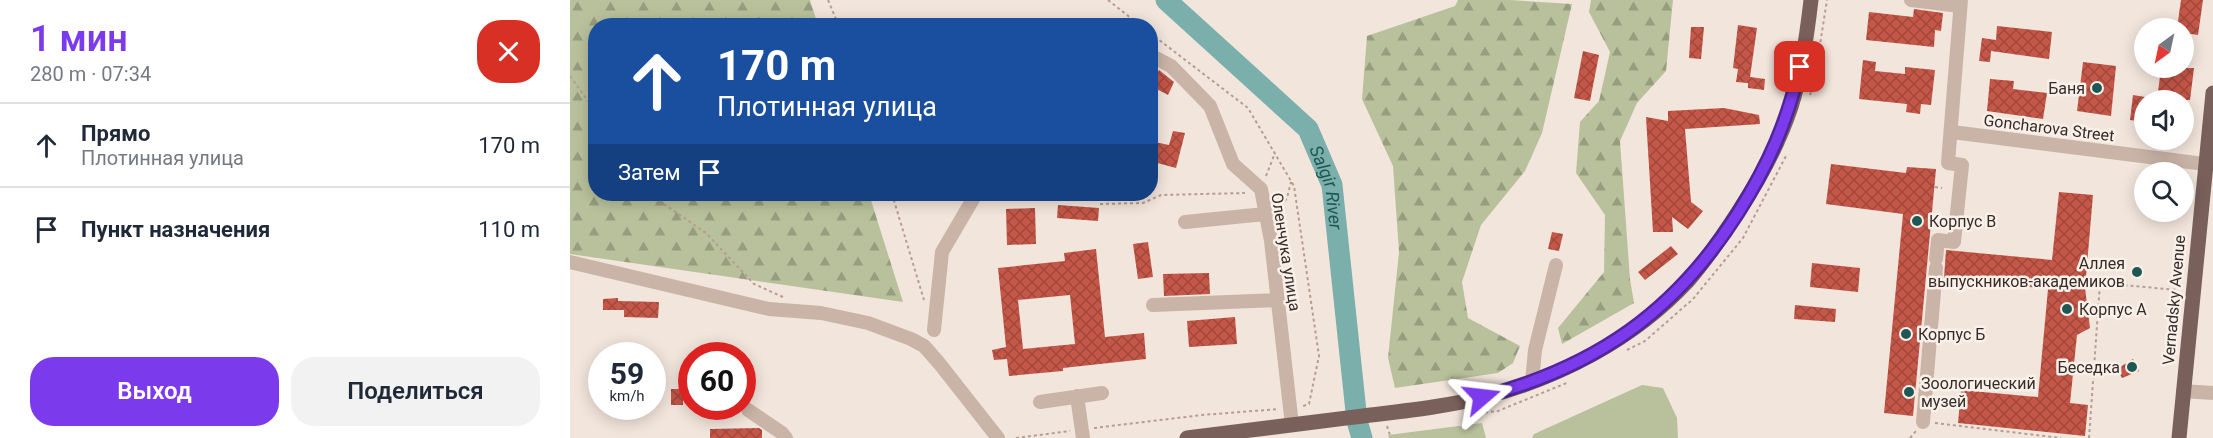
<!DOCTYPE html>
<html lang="ru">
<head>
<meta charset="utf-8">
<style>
	body { margin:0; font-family:Roboto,sans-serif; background:#f2f2f3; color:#1f2937; height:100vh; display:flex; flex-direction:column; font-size:22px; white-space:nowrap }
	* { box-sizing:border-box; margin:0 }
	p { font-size:20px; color:#747a83 }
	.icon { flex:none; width:33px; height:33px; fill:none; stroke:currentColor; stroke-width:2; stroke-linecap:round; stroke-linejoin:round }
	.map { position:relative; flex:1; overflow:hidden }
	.drawer { display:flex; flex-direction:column; background:#fff; width:570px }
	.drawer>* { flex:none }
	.hud { position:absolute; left:18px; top:18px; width:570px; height:183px; border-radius:24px; box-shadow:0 3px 15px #0003; background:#1a4fa0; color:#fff; overflow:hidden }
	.needle { width:39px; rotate:213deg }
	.buttons { position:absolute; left:1564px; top:18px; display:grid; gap:12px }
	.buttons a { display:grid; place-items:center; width:60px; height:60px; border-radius:50%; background:#fff; box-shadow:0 3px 15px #0003; font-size:30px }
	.speed { position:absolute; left:18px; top:342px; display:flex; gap:12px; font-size:30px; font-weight:700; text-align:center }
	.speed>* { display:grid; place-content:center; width:78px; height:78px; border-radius:50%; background:#fff; box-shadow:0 3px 15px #0003; line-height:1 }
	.speed small { font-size:15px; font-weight:400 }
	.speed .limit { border:9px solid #d22; background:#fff; color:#111 }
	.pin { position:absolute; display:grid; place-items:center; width:51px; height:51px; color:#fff; margin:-26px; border-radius:12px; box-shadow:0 3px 9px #0006 }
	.me { position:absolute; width:66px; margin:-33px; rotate:73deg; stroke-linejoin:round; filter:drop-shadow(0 0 4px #0008) }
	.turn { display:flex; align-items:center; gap:21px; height:126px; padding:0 30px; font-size:27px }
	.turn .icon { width:78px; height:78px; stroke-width:2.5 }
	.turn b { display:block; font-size:42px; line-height:51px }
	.then { display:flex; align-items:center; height:57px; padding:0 30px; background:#0003; gap:12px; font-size:22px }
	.round { display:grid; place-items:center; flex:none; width:63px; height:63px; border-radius:24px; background:#f2f2f3 }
	.head { display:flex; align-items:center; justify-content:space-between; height:102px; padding:0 30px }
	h1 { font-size:36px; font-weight:600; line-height:45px; color:#7c3aed }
	.button { display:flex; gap:12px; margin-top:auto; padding:12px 30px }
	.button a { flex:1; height:69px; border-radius:24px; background:#7c3aed; color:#fff; font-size:24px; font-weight:600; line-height:69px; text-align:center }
	.button a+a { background:#f2f2f3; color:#1f2937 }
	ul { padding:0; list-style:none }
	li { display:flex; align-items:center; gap:18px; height:84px; padding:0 30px; border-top:2px solid #e0e1e3 }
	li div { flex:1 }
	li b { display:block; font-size:22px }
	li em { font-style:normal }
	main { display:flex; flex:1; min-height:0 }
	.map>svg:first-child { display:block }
	.forest { fill:url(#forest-firs) }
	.garden { fill:#b9c19c }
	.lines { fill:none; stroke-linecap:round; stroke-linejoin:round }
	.river { stroke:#7bafab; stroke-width:21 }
	.building { fill:url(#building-cross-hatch); fill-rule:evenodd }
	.path { stroke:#b69d92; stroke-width:2; stroke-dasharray:3 3; stroke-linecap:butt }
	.minor { stroke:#cab4a8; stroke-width:14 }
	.major { stroke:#79605a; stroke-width:15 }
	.route-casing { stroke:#51269a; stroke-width:15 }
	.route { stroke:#7c3aed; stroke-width:10 }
	.poi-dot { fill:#1e5855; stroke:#f9f0e9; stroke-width:2 }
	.labels { text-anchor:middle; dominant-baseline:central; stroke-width:5; stroke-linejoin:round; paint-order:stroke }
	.poi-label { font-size:16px; fill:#372b28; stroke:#f9f0e9; text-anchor:start }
	.street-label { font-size:16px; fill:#372b28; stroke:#f9f0e9 }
	.water-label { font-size:18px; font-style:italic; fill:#1e5855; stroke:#f9f0e9 }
</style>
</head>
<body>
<main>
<section class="drawer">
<div class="head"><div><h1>1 мин</h1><p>280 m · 07:34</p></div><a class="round" style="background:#d93025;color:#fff"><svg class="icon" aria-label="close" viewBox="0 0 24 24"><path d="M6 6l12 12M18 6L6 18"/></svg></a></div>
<ul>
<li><svg class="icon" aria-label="ahead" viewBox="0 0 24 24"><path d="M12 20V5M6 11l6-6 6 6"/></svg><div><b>Прямо</b><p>Плотинная улица</p></div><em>170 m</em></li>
<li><svg class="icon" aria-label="arrive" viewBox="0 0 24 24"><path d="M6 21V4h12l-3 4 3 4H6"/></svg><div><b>Пункт назначения</b></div><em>110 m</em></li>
</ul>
<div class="button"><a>Выход</a><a>Поделиться</a></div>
</section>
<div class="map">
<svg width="1643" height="438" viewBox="0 0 1643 438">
	<defs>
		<pattern id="forest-firs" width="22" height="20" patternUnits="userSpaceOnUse" patternTransform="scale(1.5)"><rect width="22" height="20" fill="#b9c19c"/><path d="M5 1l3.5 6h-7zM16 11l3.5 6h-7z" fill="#979d7f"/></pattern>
		<pattern id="building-cross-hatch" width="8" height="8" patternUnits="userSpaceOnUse" patternTransform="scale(1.5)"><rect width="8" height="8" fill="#c55748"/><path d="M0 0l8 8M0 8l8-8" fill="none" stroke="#a1483c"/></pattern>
	</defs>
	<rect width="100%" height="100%" fill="#f2e5dc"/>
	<path class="forest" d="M 0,0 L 240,0 L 248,25 L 26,26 L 26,194 L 299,194 L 333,302 L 0,254 Z
		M 888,0 L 940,0 L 1002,4 L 972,133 L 955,171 L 911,225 L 892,282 L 898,318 L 950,346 L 943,363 L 928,373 L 825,388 L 818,358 L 829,252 L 823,166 L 792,99 L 797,36 L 885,6 Z
		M 1021,0 L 1103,0 L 1096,71 L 1067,103 L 1050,141 L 1060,279 L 1064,303 L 992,344 L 988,328 L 1034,272 L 1035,215 L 1006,173 L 1010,122 L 1029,101 L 1040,52 L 1019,12 Z"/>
	<path class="garden" d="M 1072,385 L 1093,388 L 1107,418 L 1108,438 L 962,438 L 964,434 Z
		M 912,423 L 916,438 L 819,438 L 818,435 Z"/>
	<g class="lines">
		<path class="river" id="s1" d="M 596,0 L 738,129 L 762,185 L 787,421 L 792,438"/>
	</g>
	<path class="building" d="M 1611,0 L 1633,0 L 1628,35 L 1614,33 L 1614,28 L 1607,28 Z
		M 1344,9 L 1373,13 L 1371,31 L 1365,30 L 1364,47 L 1296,40 L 1299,12 L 1343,17 Z
		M 1168,25 L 1187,28 L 1180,77 L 1195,79 L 1194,90 L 1178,88 L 1178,83 L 1166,82 L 1168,69 L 1163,68 Z
		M 1427,26 L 1482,32 L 1479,59 L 1421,51 L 1420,62 L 1409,61 L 1412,38 L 1426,40 Z
		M 1121,27 L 1134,27 L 1131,59 L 1119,58 Z
		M 1013,51 L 1029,55 L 1020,101 L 1004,98 Z
		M 1293,60 L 1306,62 L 1305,71 L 1335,74 L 1335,67 L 1365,70 L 1361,105 L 1351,104 L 1350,114 L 1336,112 L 1337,104 L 1289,99 Z
		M 1513,62 L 1546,66 L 1541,116 L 1507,111 Z
		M 1591,68 L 1624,68 L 1620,100 L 1587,100 Z
		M 589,70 L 604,82 L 598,95 L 581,86 Z
		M 1420,79 L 1444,81 L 1443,89 L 1477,93 L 1473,119 L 1417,111 Z
		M 1563,95 L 1575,97 L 1575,122 L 1560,120 Z
		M 1154,108 L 1189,115 L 1190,124 L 1115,129 L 1121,202 L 1133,211 L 1118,229 L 1102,217 L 1103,232 L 1083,232 L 1076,117 L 1098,121 L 1098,111 Z
		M 603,131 L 615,133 L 606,168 L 580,161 L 580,141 L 599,145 Z
		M 1261,164 L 1336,173 L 1337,167 L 1366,169 L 1343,416 L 1314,413 L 1333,214 L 1256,204 Z
		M 1489,192 L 1523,195 L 1515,288 L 1520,328 L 1507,335 L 1500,403 L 1518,405 L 1515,436 L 1388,423 L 1391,390 L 1468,397 L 1478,289 L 1374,278 L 1376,250 L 1482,260 Z
		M 488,205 L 529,208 L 528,221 L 487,218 Z
		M 465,208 L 466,244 L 437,245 L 436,209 Z
		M 982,232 L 993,234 L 989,251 L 978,249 Z
		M 578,242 L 583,277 L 568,279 L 563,244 Z
		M 1101,246 L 1108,254 L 1075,280 L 1068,272 Z
		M 526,249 L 535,337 L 574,333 L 576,359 L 493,368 L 493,371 L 439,376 L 437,359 L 424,360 L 422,350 L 436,347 L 428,268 L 495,261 L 494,253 ZM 500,295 L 505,344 L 453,349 L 448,300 Z
		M 1242,263 L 1290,268 L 1288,292 L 1240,287 Z
		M 639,273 L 640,294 L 594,296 L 593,274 Z
		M 48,298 L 48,301 L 89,302 L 88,318 L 54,317 L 54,310 L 33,310 L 33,299 Z
		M 1225,305 L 1266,309 L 1265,322 L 1224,319 Z
		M 665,317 L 667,344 L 619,347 L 617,321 Z
		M 1563,359 L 1569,371 L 1552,378 L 1547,369 Z
		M 101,389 L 113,389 L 113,405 L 101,405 Z
		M 189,428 L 192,430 L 192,438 L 140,438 L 140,429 Z"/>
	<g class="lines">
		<path class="path" d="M 258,0 L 269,26
			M 538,0 L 571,26
			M 580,33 L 678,108 L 724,186 L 749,356 L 739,404 L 733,406
			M 0,76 L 26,112
			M 1240,95 L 1244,83 L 1257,0
			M 696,176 L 705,153
			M 1365,187 L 1372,188
			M 87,194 L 94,204 L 136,233 L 184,284 L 213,297
			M 322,194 L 354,300
			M 530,204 L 573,203 L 591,195 L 675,193
			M 708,211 L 717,198 L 721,182
			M 1515,286 L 1530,287
			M 1057,350 L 1075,341 L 1123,299 L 1173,238 L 1216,156
			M 903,414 L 928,411 L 999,382
			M 1365,423 L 1491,438
			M 817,426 L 821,438
			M 524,428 L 632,415 L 709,409
			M 446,438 L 500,431
			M 1340,438 L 1346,431
			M 1519,438 L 1530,283 L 1608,290"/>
		<path class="minor" d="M 1341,0 L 1390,6
			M 580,55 L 601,66 L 640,106 L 663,164 L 691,189 L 701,241 L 722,425
			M 1382,132 L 1643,165
			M 615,222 L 695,214
			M 1366,259 L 1368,240 L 1384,242 L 1392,165 L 1378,163 L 1391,0
			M 0,262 L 199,309 L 251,313 L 298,323 L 341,339 L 354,346 L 369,363 L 428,438
			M 583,305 L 708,300
			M 364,330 L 372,252 L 406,194
			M 962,382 L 965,350 L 986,265
			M 1613,391 L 1643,393
			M 507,396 L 513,438
			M 470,402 L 532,393
			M 178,410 L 212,433 L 216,438
			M 1353,422 L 1366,268"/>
		<path class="major" d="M 617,438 C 675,431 734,423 793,416 C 833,411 874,407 914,397 C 989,378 1064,339 1117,282 C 1137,259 1154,234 1170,209 C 1191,177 1209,143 1221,107 C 1232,73 1237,35 1241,0
			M 1609,438 L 1643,93"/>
	</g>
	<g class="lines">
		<g class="route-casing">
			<path id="route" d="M 912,397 C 1026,367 1105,312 1168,213 C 1199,164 1217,122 1230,67"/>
		</g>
		<use href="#route" class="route"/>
	</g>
	<g class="poi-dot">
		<circle cx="1527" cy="88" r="6"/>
		<circle cx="1347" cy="221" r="6"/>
		<circle cx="1567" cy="272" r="6"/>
		<circle cx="1497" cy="309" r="6"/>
		<circle cx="1336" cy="334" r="6"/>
		<circle cx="1562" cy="367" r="6"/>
		<circle cx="1339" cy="392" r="6"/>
	</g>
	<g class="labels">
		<g class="poi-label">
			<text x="1515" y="88" text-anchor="end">Баня</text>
			<text x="1359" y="221">Корпус В</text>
			<text x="1555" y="263" text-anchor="end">Аллея<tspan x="1555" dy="18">выпускников-академиков</tspan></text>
			<text x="1509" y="309">Корпус А</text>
			<text x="1348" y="334">Корпус Б</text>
			<text x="1550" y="367" text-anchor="end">Беседка</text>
			<text x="1351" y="383">Зоологический<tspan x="1351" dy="18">музей</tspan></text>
		</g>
		<g class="street-label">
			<text transform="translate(1479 128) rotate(7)">Goncharova Street</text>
			<text transform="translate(716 252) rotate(81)">Оленчука улица</text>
			<text transform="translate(1604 300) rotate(-85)">Vernadsky Avenue</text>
		</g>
		<g class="water-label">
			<text stroke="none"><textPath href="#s1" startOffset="254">Salgir River</textPath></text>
		</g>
	</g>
</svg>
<div class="buttons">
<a><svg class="needle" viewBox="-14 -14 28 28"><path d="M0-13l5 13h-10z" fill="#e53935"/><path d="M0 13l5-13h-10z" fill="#747a83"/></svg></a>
<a><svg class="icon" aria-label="sound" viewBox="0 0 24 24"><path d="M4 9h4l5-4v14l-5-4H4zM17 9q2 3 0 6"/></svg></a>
<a><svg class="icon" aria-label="search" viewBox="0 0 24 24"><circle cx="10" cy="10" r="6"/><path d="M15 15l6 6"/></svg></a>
</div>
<div class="speed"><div>59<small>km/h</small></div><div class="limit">60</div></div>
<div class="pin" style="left:1230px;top:67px;background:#d93025"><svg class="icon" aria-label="arrive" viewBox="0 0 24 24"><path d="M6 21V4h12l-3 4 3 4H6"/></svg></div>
<svg class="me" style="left:912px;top:397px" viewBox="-20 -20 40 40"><path d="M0-17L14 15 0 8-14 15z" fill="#7c3aed" stroke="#fff" stroke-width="4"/></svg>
<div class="hud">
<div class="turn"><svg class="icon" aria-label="ahead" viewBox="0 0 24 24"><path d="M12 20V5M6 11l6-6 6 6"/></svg><div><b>170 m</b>Плотинная улица</div></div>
<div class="then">Затем<svg class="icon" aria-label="arrive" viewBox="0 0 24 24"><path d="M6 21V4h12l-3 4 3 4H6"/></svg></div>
</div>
</div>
</main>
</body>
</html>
